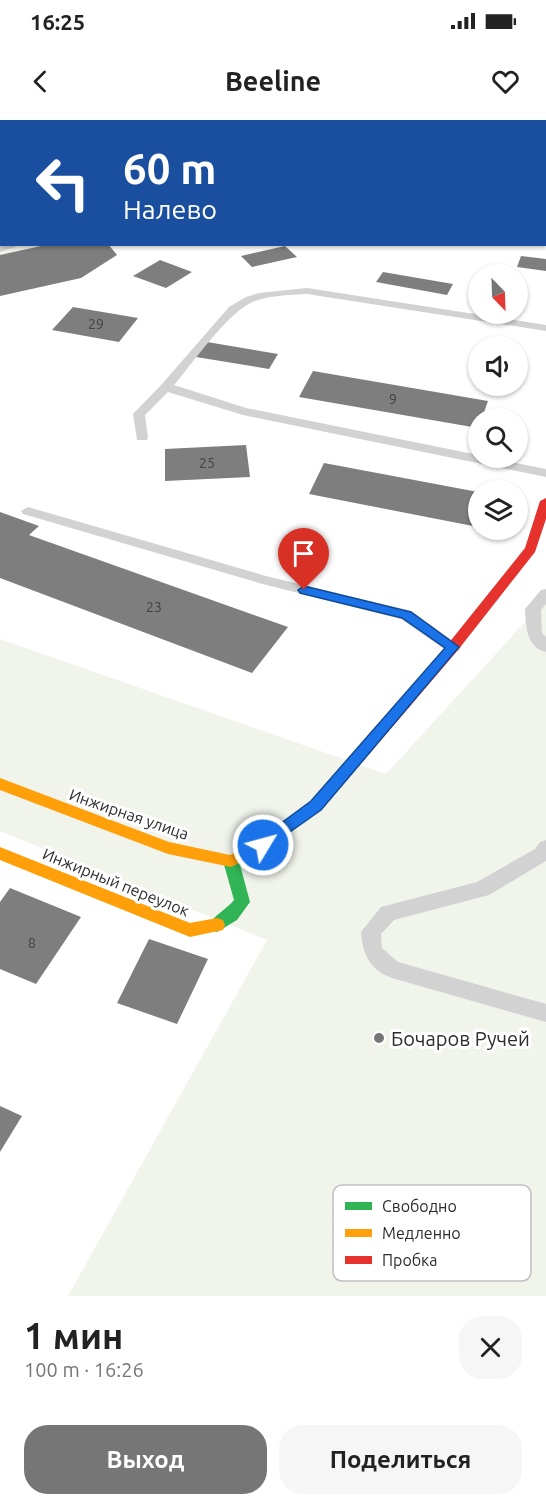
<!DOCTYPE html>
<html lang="ru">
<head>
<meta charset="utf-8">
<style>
	body { margin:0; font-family:Ubuntu,sans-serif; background:#f6f6f6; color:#222; height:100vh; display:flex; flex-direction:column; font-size:22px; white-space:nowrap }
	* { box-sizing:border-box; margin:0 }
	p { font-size:20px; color:#767676 }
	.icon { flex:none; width:33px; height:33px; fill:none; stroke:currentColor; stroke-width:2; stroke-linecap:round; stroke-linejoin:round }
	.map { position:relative; height:1176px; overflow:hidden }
	.sheet { display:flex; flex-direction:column; background:#fff; flex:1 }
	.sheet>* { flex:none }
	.banner { position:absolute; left:0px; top:0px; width:546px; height:126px; box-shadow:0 2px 4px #0004; background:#1a4fa0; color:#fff; overflow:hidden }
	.needle { width:39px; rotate:157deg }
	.fabs { position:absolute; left:468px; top:144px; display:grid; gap:12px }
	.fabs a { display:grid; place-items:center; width:60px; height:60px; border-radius:50%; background:#fff; box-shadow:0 2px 4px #0004; font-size:30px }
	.pin { position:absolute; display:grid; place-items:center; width:51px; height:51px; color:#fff; margin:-62px -26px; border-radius:50% 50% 50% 0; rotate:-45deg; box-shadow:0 0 6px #0007 }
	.pin .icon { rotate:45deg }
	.me { position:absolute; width:66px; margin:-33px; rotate:53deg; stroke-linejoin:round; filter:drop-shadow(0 0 4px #0008) }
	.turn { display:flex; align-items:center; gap:21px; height:126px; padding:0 24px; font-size:27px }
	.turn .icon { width:78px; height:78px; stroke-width:2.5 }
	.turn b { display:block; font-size:42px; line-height:51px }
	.round { display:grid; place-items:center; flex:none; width:63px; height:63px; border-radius:24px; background:#f6f6f6 }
	.head { display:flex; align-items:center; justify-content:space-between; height:102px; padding:0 24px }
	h1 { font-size:36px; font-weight:700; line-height:45px }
	.cta { display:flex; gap:12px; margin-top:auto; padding:12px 24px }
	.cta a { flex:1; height:69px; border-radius:24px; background:#767676; color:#fff; font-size:24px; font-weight:700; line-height:69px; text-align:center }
	.cta a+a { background:#f6f6f6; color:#222 }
	.status { display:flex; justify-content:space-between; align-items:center; height:42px; padding:0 30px; background:#fff; direction:ltr }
	.status svg { height:16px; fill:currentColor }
	header { display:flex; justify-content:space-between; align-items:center; height:78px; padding:0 24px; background:#fff; font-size:27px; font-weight:700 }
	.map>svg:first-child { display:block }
	.green { fill:#f0f4eb }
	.building { fill:#7e7e7e }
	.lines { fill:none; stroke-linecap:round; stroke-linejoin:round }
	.lane { fill:#d2d2d2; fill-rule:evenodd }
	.fast { fill:#30b455; fill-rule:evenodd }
	.slow { fill:#ff9f0a; fill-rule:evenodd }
	.jam { fill:#e5322d; fill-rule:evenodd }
	.route { fill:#1a73e8; stroke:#114b97; stroke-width:1.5 }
	.poi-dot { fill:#767676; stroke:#fff; stroke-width:2 }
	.labels { text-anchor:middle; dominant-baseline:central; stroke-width:6; stroke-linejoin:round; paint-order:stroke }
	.number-label { font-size:14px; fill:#414141 }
	.street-label { font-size:16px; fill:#2d2d2d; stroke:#fff }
	.near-poi-label { font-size:20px; fill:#2d2d2d; stroke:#fff; text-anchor:start }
	.key { fill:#fff; stroke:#c0c0c0; stroke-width:1.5 }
	.key-label { font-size:16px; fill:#2d2d2d }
</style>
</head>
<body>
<div class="status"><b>16:25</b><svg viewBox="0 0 49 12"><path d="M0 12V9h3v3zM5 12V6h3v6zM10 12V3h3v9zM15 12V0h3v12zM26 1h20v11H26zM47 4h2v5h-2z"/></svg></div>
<header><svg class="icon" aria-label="back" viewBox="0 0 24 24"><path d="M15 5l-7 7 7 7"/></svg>Beeline<svg class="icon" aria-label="heart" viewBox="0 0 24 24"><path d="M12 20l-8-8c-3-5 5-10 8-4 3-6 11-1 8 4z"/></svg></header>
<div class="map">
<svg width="546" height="1176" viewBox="0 0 546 1176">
	<rect width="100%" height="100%" fill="#fff"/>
	<path class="green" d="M 0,0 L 343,0 L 2,2 L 2,124 L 75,125 L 0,138 Z
		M 546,479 L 546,1176 L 68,1176 L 267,820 L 0,711 L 0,519 L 386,654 Z"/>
	<path class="building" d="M 50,124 L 108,124 L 117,135 L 81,158 L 0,176 L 0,135 Z
		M 285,126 L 297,137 L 252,147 L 241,136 Z
		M 521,136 L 546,139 L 546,151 L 517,147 Z
		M 160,140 L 192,152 L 166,168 L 133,156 Z
		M 383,152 L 453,164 L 447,175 L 376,162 Z
		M 73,187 L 138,198 L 119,222 L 52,210 Z
		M 207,222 L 278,234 L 269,249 L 196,237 Z
		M 313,251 L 488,281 L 482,298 L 478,298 L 478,308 L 299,277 Z
		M 246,325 L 250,357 L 165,361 L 165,329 Z
		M 324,343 L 478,372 L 478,407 L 309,374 Z
		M 0,392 L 39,406 L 29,415 L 288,507 L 252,553 L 0,458 Z
		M 10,768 L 81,797 L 36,864 L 0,849 L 0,782 Z
		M 149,819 L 208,839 L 177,904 L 117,883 Z
		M 0,986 L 22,996 L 0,1032 Z"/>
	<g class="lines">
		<path class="lane" d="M 45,0 L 55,0 L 44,2 Z
			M 338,0 L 346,0 L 337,2 Z
			M 2,26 L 2,32 L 0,33 L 0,27 Z
			M 544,114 L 546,114 L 546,121 L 544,121 Z
			M 19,124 L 18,126 L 0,132 L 0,125 Z
			M 307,168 L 546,205 L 546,211 L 307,174 C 290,175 272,175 255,181 C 228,191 194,242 174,265 L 246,288 L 478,335 L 478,338 L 490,338 L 546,349 L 546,357 L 243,295 L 168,272 L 145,295 L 148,317 L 147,320 L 137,320 L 133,294 L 162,264 L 229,187 L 246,177 L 259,173 Z
			M 28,387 L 266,456 L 411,491 L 461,527 L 459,531 L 447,531 L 401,499 L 259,463 L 23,394 L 21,391 Z
			M 546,469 L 546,484 L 541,490 L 542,513 L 546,517 L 546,532 C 526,527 526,506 525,489 L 541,470 Z
			M 546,720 L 546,741 L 489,775 L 394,800 L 381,814 L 382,828 L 398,842 L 546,884 L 546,902 L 392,858 C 369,849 363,835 361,812 L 381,787 L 477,762 L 535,729 L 540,722 Z"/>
		<path class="fast" d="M 231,735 L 236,737 L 239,741 L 250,782 L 237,800 L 217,812 L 211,810 L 209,805 C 214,795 227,789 234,780 L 223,741 L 226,737 Z"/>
		<path class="slow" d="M 0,658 L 169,722 L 230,735 L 258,721 L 313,680 L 323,680 L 325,684 L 323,688 L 268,729 L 231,747 L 168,734 L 0,670 Z
			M 0,727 L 190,803 L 217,798 L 223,800 L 225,805 L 223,810 L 190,817 L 0,740 Z"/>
		<path class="jam" d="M 546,378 L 546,399 L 535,432 L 458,530 L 323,688 L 313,688 L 311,684 L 313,680 L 448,524 L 525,428 L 540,381 Z"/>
	</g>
	<path class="route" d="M 304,466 L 411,492 L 459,527 L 321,690 L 263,731 L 257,729 L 255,725 L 257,721 L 311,681 L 445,528 L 402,498 L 300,473 L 298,470 Z"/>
	<circle class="poi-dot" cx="379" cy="918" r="6"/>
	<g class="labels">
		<g class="number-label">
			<text x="96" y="204">29</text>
			<text x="393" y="279">9</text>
			<text x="207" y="343">25</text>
			<text x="154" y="487">23</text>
			<text x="32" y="823">8</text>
		</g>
		<g class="street-label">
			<text transform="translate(129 694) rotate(19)">Инжирная улица</text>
			<text transform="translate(116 762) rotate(22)">Инжирный переулок</text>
		</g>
		<g class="near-poi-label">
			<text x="391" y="918">Бочаров Ручей</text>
		</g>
	</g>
	<rect x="333" y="1065" width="198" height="96" rx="9" class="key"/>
	<rect x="345" y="1082" width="27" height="8" fill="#30b455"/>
	<rect x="345" y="1109" width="27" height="8" fill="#ff9f0a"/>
	<rect x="345" y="1136" width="27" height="8" fill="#e5322d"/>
	<g class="key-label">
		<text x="382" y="1092">Свободно</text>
		<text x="382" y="1119">Медленно</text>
		<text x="382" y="1146">Пробка</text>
	</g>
</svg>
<div class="fabs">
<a><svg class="needle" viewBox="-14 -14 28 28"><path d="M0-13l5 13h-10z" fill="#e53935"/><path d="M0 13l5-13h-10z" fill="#767676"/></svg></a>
<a><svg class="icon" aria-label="sound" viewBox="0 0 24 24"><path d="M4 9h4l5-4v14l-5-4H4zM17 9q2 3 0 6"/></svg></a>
<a><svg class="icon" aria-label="search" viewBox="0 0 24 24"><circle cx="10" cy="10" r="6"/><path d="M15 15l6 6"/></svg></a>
<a><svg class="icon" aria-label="layers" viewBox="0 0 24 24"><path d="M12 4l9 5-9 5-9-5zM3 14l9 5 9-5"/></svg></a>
</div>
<div class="pin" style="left:304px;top:470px;background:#d93025"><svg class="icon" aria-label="arrive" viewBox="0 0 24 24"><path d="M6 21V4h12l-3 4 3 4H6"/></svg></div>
<svg class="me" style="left:263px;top:725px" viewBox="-20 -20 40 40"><circle r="17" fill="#1a73e8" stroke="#fff" stroke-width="3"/><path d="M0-11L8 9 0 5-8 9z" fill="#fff"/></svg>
<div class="banner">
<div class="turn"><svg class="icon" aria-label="left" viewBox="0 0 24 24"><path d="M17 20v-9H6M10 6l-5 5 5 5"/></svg><div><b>60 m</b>Налево</div></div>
</div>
</div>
<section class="sheet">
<div class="head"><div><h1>1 мин</h1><p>100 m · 16:26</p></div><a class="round"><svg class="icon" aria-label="close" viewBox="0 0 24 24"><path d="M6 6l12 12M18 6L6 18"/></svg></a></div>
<div class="cta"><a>Выход</a><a>Поделиться</a></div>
</section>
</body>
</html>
